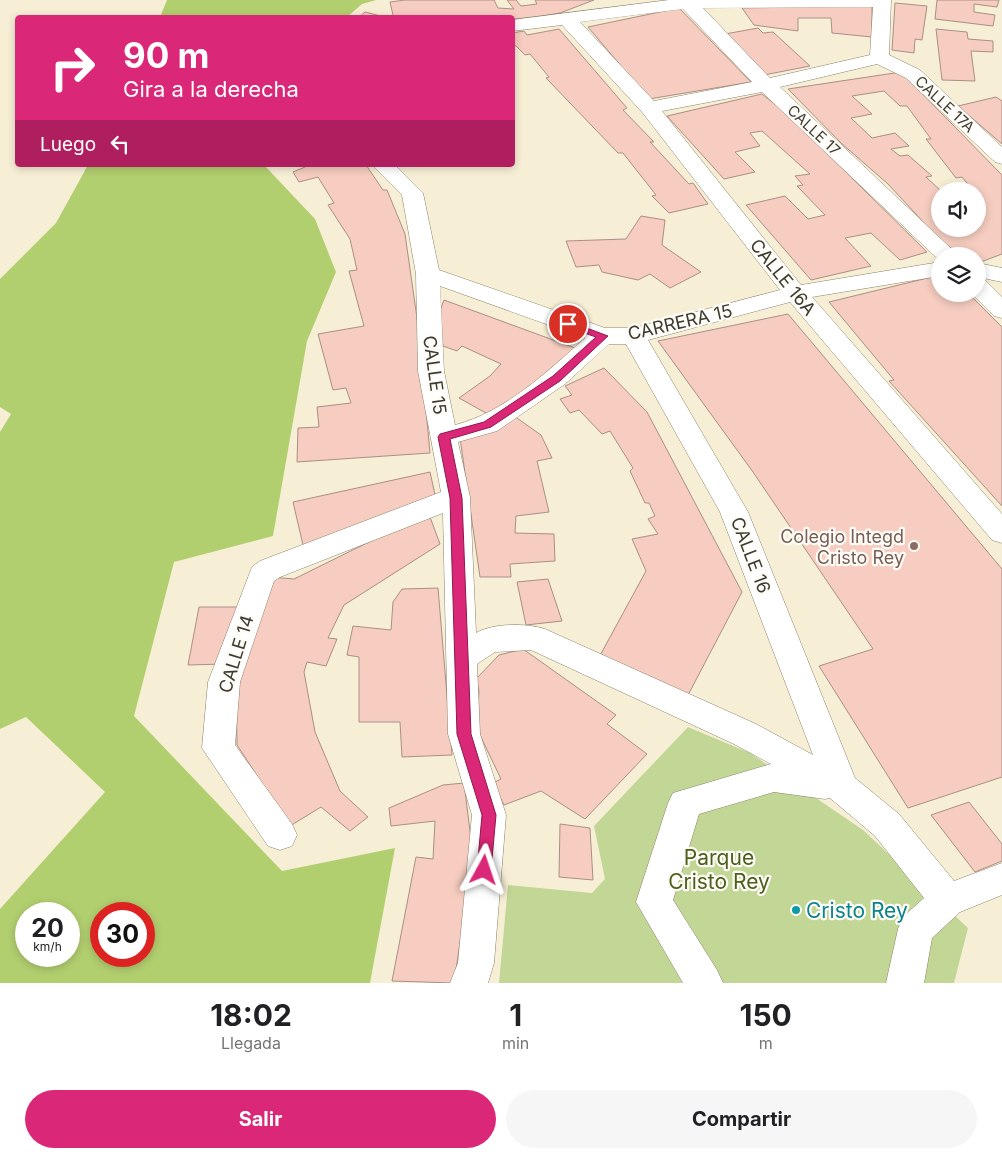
<!DOCTYPE html>
<html lang="es">
<head>
<meta charset="utf-8">
<style>
	body { margin:0; font-family:Inter,sans-serif; background:#f6f6f6; color:#202124; height:100vh; display:flex; flex-direction:column; font-size:19px; white-space:nowrap }
	* { box-sizing:border-box; margin:0 }
	p { font-size:16px; color:#757577 }
	.icon { flex:none; width:28px; height:28px; fill:none; stroke:currentColor; stroke-width:2; stroke-linecap:round; stroke-linejoin:round }
	.map { position:relative; height:983px; overflow:hidden }
	.details { display:flex; flex-direction:column; background:#fff; flex:1 }
	.details>* { flex:none }
	.hud { position:absolute; left:15px; top:15px; width:500px; height:152px; border-radius:5px; box-shadow:0 2px 8px #0003; background:#db2777; color:#fff; overflow:hidden }
	.buttons { position:absolute; left:931px; top:182px; display:grid; gap:10px }
	.buttons a { display:grid; place-items:center; width:55px; height:55px; border-radius:50%; background:#fff; box-shadow:0 2px 8px #0003; font-size:25px }
	.speed { position:absolute; left:15px; top:902px; display:flex; gap:10px; font-size:25px; font-weight:700; text-align:center }
	.speed>* { display:grid; place-content:center; width:65px; height:65px; border-radius:50%; background:#fff; box-shadow:0 2px 8px #0003; line-height:1 }
	.speed small { font-size:12px; font-weight:400 }
	.speed .limit { border:8px solid #d22; background:#fff; color:#111 }
	.pin { position:absolute; display:grid; place-items:center; width:42px; height:42px; color:#fff; margin:-21px; border:2px solid #fff; border-radius:50%; box-shadow:0 1px 5px #0007 }
	.me { position:absolute; width:55px; margin:-28px; rotate:5deg; stroke-linejoin:round; filter:drop-shadow(0 0 4px #0008) }
	.turn { display:flex; align-items:center; gap:18px; height:105px; padding:0 25px; font-size:22px }
	.turn .icon { width:65px; height:65px; stroke-width:2.5 }
	.turn b { display:block; font-size:35px; line-height:42px }
	.then { display:flex; align-items:center; height:48px; padding:0 25px; background:#0003; gap:10px; font-size:19px }
	.eta { display:flex; justify-content:space-evenly; align-items:center; height:85px; text-align:center }
	.eta b { font-size:30px; font-weight:700; line-height:35px }
	.primary-button { display:flex; gap:10px; margin-top:auto; padding:10px 25px }
	.primary-button a { flex:1; height:58px; border-radius:30px; background:#db2777; color:#fff; font-size:20px; font-weight:700; line-height:58px; text-align:center }
	.primary-button a+a { background:#f6f6f6; color:#202124 }
	.map>svg:first-child { display:block }
	.green { fill:#c2d795 }
	.forest { fill:#b2cf6f; fill-rule:evenodd }
	.building { fill:#f6cdc0; stroke:#aa8f86; fill-rule:evenodd }
	.lines { fill:none; stroke-linecap:round; stroke-linejoin:round }
	.minor-casing { stroke:#89826b; stroke-width:1 }
	.minor { fill:#fff; fill-rule:evenodd }
	.route { fill:#db2777; stroke:#8e194d }
	.education-dot { fill:#8d6e63; stroke:#fefcf7; stroke-width:2 }
	.culture-dot { fill:#0f9aa8; stroke:#fefcf7; stroke-width:2 }
	.labels { text-anchor:middle; dominant-baseline:central; stroke-width:4.5; stroke-linejoin:round; paint-order:stroke }
	.far-street-label { font-size:15px; fill:#3d3a30; stroke:#fefcf7 }
	.street-label { font-size:18px; fill:#3d3a30; stroke:#fefcf7 }
	.education-label { font-size:18px; fill:#785e54; stroke:#fefcf7; text-anchor:end }
	.near-park-label { font-size:21px; fill:#4d5f1c; stroke:#fefcf7 }
	.near-culture-label { font-size:21px; fill:#0d838f; stroke:#fefcf7; text-anchor:start }
</style>
</head>
<body>
<div class="map">
<svg width="1002" height="983" viewBox="0 0 1002 983">
	<rect width="100%" height="100%" fill="#f7efd5"/>
	<path class="green" d="M 688,727 L 750,753 L 863,830 L 968,928 L 954,983 L 499,983 L 508,885 L 592,893 L 605,879 L 594,826 Z"/>
	<path class="forest" d="M 167,0 L 376,0 L 362,4 L 347,17 L 160,17 Z
		M 88,165 L 264,165 L 315,219 L 336,272 L 307,341 L 273,536 L 174,562 L 134,716 L 282,871 L 395,848 L 370,983 L 0,983 L 0,909 L 105,792 L 26,717 L 0,729 L 0,432 L 11,414 L 0,407 L 0,279 L 56,223 ZM 26,914 L 69,914 L 69,956 L 26,956 ZM 101,914 L 144,914 L 144,956 L 101,956 Z"/>
	<path class="building" d="M 405,0 L 494,0 L 498,8 L 514,9 L 507,0 L 516,0 L 521,6 L 537,4 L 535,0 L 594,0 L 560,13 L 522,20 L 512,19 L 512,18 L 389,18 L 393,15 L 390,2 Z
		M 937,0 L 999,0 L 997,7 L 974,4 L 974,12 L 995,15 L 993,26 L 935,19 Z
		M 895,3 L 927,6 L 922,40 L 915,39 L 914,53 L 892,50 Z
		M 872,6 L 872,37 L 832,33 L 831,18 L 798,18 L 798,31 L 754,25 L 742,8 Z
		M 679,8 L 751,82 L 649,99 L 588,27 Z
		M 365,12 L 389,18 L 358,18 Z
		M 758,28 L 763,33 L 773,32 L 810,66 L 764,75 L 725,34 Z
		M 559,29 L 627,108 L 623,110 L 654,142 L 650,142 L 689,184 L 693,183 L 708,204 L 669,213 L 652,196 L 656,195 L 623,153 L 618,153 L 546,78 L 549,77 L 530,54 L 525,55 L 512,42 L 512,33 L 524,31 L 527,35 Z
		M 936,29 L 967,32 L 968,39 L 993,41 L 993,52 L 971,51 L 975,81 L 942,80 Z
		M 901,72 L 1002,175 L 1002,254 L 978,263 L 978,256 L 961,256 L 939,239 L 888,184 L 841,143 L 788,89 ZM 884,91 L 900,106 L 907,106 L 931,139 L 926,139 L 956,178 L 962,177 L 971,188 L 956,191 L 978,191 L 978,229 L 940,229 L 941,191 L 926,177 L 932,176 L 908,155 L 900,156 L 891,149 L 909,146 L 895,133 L 872,138 L 851,118 L 872,114 L 852,96 Z
		M 762,94 L 786,113 L 927,252 L 900,260 L 871,233 L 845,238 L 871,266 L 811,280 L 746,205 L 785,196 L 808,219 L 825,215 L 797,186 L 803,185 L 795,176 L 810,174 L 762,131 L 750,133 L 760,146 L 735,152 L 755,172 L 724,179 L 667,116 Z
		M 996,97 L 1002,101 L 1002,144 L 958,106 Z
		M 302,165 L 366,165 L 383,190 L 387,190 L 405,234 L 418,325 L 430,453 L 297,462 L 298,428 L 319,427 L 317,407 L 351,403 L 346,388 L 333,390 L 318,334 L 364,326 L 349,271 L 357,270 L 350,239 L 328,205 L 334,203 L 318,177 L 299,182 L 293,172 L 305,167 Z
		M 641,216 L 665,220 L 662,245 L 701,272 L 670,288 L 650,274 L 638,280 L 602,272 L 599,265 L 576,267 L 566,241 L 626,239 Z
		M 940,275 L 940,294 L 969,294 L 1002,327 L 1002,506 L 889,381 L 894,380 L 829,302 Z
		M 444,300 L 575,348 L 493,417 L 459,398 L 490,376 L 501,364 L 462,346 L 457,351 L 443,346 L 439,313 Z
		M 788,314 L 1002,569 L 1002,777 L 908,808 L 819,666 L 873,649 L 753,472 L 658,341 Z
		M 604,368 L 647,412 L 742,592 L 687,697 L 597,661 L 646,571 L 632,539 L 658,534 L 648,519 L 655,516 L 649,503 L 645,503 L 630,471 L 633,468 L 610,431 L 602,434 L 579,410 L 570,413 L 560,399 L 572,395 L 565,386 Z
		M 514,416 L 541,435 L 552,458 L 537,461 L 549,512 L 516,516 L 515,533 L 554,534 L 555,561 L 510,564 L 511,577 L 480,577 L 460,438 Z
		M 430,472 L 436,499 L 303,545 L 293,502 Z
		M 430,517 L 440,544 L 344,605 L 328,638 L 337,639 L 326,666 L 307,662 L 304,672 L 315,732 L 340,791 L 368,817 L 350,831 L 321,807 L 290,826 L 237,745 L 236,677 L 270,577 L 294,579 L 375,539 Z
		M 548,579 L 562,621 L 526,625 L 517,582 Z
		M 438,588 L 452,755 L 402,757 L 400,722 L 359,722 L 359,657 L 347,655 L 353,626 L 391,630 L 393,602 L 402,589 Z
		M 199,607 L 238,607 L 225,664 L 188,665 Z
		M 523,649 L 616,715 L 607,724 L 647,754 L 585,819 L 541,791 L 504,805 L 493,783 L 501,779 L 477,729 L 479,691 L 476,679 L 499,655 Z
		M 464,783 L 473,855 L 454,983 L 392,981 L 416,857 L 433,859 L 435,821 L 391,826 L 389,808 L 443,785 Z
		M 969,802 L 1002,844 L 1002,861 L 975,872 L 931,815 Z
		M 560,824 L 590,828 L 593,880 L 559,877 Z"/>
	<g class="lines">
		<g class="minor-casing">
			<path id="minor" d="M 669,0 L 891,0 L 889,55 L 920,70 L 1002,147 L 1002,164 L 995,162 L 906,78 L 877,64 L 780,87 L 959,256 L 940,256 L 940,261 L 762,92 L 662,111 L 801,285 L 940,262 L 940,276 L 812,297 L 1002,514 L 1002,543 L 992,540 L 790,302 L 648,340 L 748,512 L 855,778 L 899,814 L 954,881 L 1002,863 L 1002,895 L 960,912 L 932,938 L 924,983 L 886,983 L 898,929 L 903,917 L 924,898 L 875,836 L 830,798 L 825,799 L 774,792 L 699,814 L 673,900 L 717,970 L 723,983 L 683,983 L 636,902 L 668,803 L 673,793 L 771,764 L 734,744 L 531,650 L 495,652 L 477,664 L 480,734 L 506,815 L 494,963 L 488,983 L 450,983 L 458,963 L 472,815 L 448,734 L 443,513 L 280,577 L 274,581 L 240,682 L 235,745 L 292,824 L 297,835 L 292,846 L 280,850 L 268,846 L 202,748 L 208,682 L 252,567 L 260,561 L 441,492 L 418,371 L 416,274 L 402,195 L 372,165 L 395,165 L 423,193 L 439,270 L 605,328 L 634,328 L 780,290 L 642,112 L 562,25 L 512,31 L 512,20 ZM 873,7 L 870,55 L 770,78 L 703,8 ZM 683,9 L 752,82 L 654,101 L 580,22 ZM 440,286 L 585,338 C 547,372 505,412 455,425 L 444,371 ZM 609,344 L 626,344 L 720,512 L 813,755 L 756,724 L 545,629 C 526,623 493,623 476,633 L 470,497 L 458,442 L 497,431 L 565,384 Z
				M 978,263 L 1002,268 L 1002,282 L 978,277 Z
				M 978,279 L 986,281 L 1002,297 L 1002,318 L 994,316 L 972,294 L 978,294 Z"/>
		</g>
		<use href="#minor" class="minor"/>
	</g>
	<path class="route" d="M 568,321 L 608,336 L 560,381 L 491,427 L 450,439 L 462,498 L 471,734 L 496,815 L 491,870 L 489,875 L 484,877 L 479,875 L 477,870 L 482,815 L 457,734 L 450,498 L 438,437 L 440,434 L 484,422 L 553,376 L 596,337 L 564,326 L 564,322 Z"/>
	<circle class="education-dot" cx="914" cy="546" r="5"/>
	<circle class="culture-dot" cx="796" cy="910" r="5"/>
	<g class="labels">
		<g class="far-street-label">
			<text transform="translate(945 104) rotate(43)">CALLE 17A</text>
			<text transform="translate(814 130) rotate(43)">CALLE 17</text>
		</g>
		<g class="street-label">
			<text transform="translate(783 277) rotate(51)">CALLE 16A</text>
			<text transform="translate(680 322) rotate(-13)">CARRERA 15</text>
			<text transform="translate(435 375) rotate(82)">CALLE 15</text>
			<text transform="translate(751 555) rotate(69)">CALLE 16</text>
			<text transform="translate(236 654) rotate(-73)">CALLE 14</text>
		</g>
		<g class="education-label">
			<text x="904" y="536">Colegio Integd<tspan x="904" dy="21">Cristo Rey</tspan></text>
		</g>
		<g class="near-park-label">
			<text x="719" y="857">Parque<tspan x="719" dy="24">Cristo Rey</tspan></text>
		</g>
		<g class="near-culture-label">
			<text x="806" y="910">Cristo Rey</text>
		</g>
	</g>
</svg>
<div class="buttons">
<a><svg class="icon" aria-label="sound" viewBox="0 0 24 24"><path d="M4 9h4l5-4v14l-5-4H4zM17 9q2 3 0 6"/></svg></a>
<a><svg class="icon" aria-label="layers" viewBox="0 0 24 24"><path d="M12 4l9 5-9 5-9-5zM3 14l9 5 9-5"/></svg></a>
</div>
<div class="speed"><div>20<small>km/h</small></div><div class="limit">30</div></div>
<div class="pin" style="left:568px;top:324px;background:#d93025"><svg class="icon" aria-label="arrive" viewBox="0 0 24 24"><path d="M6 21V4h12l-3 4 3 4H6"/></svg></div>
<svg class="me" style="left:484px;top:870px" viewBox="-20 -20 40 40"><path d="M0-17L14 15 0 8-14 15z" fill="#db2777" stroke="#fff" stroke-width="4"/></svg>
<div class="hud">
<div class="turn"><svg class="icon" aria-label="right" viewBox="0 0 24 24"><path d="M7 20v-9h11M14 6l5 5-5 5"/></svg><div><b>90 m</b>Gira a la derecha</div></div>
<div class="then">Luego<svg class="icon" aria-label="left" viewBox="0 0 24 24"><path d="M17 20v-9H6M10 6l-5 5 5 5"/></svg></div>
</div>
</div>
<section class="details">
<div class="eta">
<div><b>18:02</b><p>Llegada</p></div>
<div><b>1</b><p>min</p></div>
<div><b>150</b><p>m</p></div>
</div>
<div class="primary-button"><a>Salir</a><a>Compartir</a></div>
</section>
</body>
</html>
